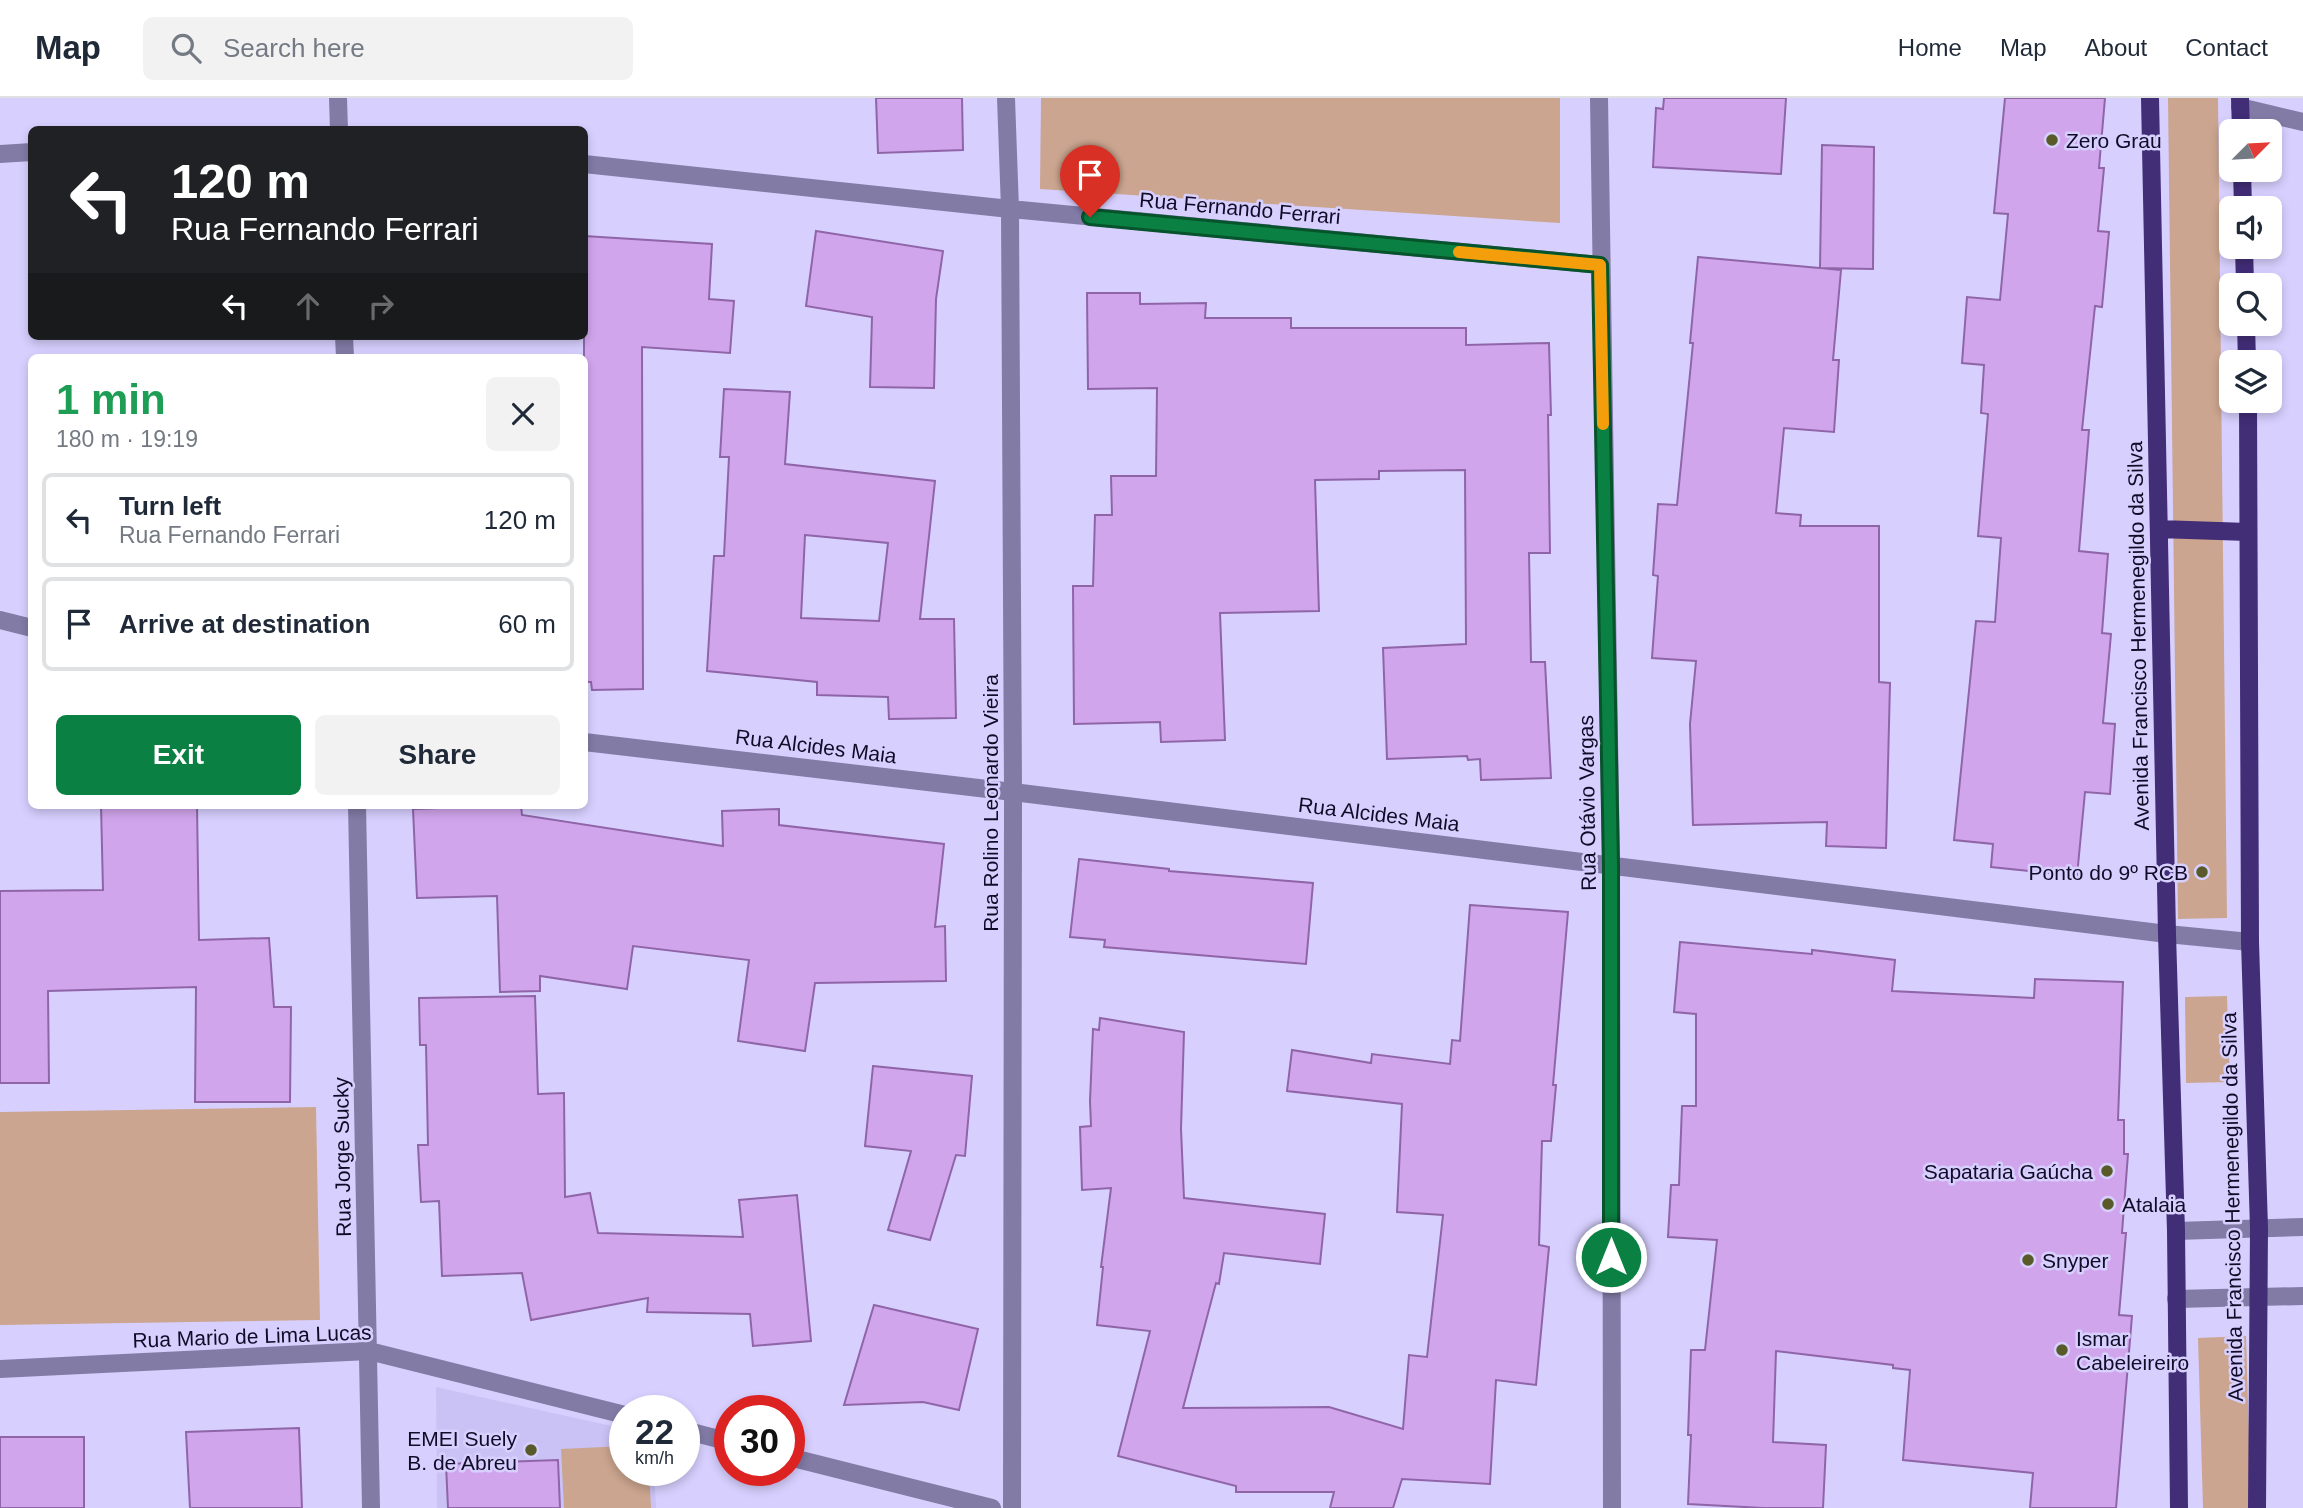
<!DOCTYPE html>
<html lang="en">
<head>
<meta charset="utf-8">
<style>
	body { margin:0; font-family:Arial,sans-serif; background:#f2f2f3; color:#1f2937; height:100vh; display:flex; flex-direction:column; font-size:26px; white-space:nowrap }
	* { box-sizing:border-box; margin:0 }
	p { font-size:23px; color:#747a83 }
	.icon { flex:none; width:38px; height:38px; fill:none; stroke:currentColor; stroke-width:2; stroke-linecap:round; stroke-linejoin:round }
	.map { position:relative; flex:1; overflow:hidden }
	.details { position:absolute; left:28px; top:256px; width:560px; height:455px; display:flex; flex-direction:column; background:#fff; border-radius:10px; box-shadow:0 4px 10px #0003 }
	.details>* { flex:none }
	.banner { position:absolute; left:28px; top:28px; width:560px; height:214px; border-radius:10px; box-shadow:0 4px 10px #0003; background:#202124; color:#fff; overflow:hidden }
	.needle { width:46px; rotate:66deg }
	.buttons { position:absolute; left:2219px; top:21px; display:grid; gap:14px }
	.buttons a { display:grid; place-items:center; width:63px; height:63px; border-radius:10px; background:#fff; box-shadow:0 4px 10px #0003; font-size:35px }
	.speed { position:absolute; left:609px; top:1297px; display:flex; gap:14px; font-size:35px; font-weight:700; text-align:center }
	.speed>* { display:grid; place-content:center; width:91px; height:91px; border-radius:50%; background:#fff; box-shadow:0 4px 10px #0003; line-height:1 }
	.speed small { font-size:18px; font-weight:400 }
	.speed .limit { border:10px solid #d22; background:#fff; color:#111 }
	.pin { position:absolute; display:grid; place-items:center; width:60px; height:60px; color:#fff; margin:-72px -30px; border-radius:50% 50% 50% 0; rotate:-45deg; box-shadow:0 0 7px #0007 }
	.pin .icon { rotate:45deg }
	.me { position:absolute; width:77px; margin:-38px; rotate:0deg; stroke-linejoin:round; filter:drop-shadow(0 0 5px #0008) }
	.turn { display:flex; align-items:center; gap:24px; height:147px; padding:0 28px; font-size:32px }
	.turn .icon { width:91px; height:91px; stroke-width:2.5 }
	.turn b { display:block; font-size:49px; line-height:60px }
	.lanes { display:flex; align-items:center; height:66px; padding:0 28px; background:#0003; justify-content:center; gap:35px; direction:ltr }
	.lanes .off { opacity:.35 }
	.round { display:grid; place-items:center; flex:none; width:74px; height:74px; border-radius:10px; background:#f2f2f3 }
	.headline { display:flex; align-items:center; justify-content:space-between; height:119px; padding:0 28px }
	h1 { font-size:42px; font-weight:700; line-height:52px; color:#1e9e55 }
	.button { display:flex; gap:14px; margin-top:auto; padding:14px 28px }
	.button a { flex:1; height:80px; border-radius:10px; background:#0b8043; color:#fff; font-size:28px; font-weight:700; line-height:80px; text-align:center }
	.button a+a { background:#f2f2f3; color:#1f2937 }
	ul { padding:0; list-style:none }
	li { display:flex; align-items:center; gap:21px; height:94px; margin:0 14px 10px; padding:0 14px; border:4px solid #e0e1e3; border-radius:10px }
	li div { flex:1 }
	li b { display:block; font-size:26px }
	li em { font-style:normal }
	header { display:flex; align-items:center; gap:42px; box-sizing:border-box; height:98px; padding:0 35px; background:#fff; border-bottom:2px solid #e0e1e3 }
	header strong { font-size:33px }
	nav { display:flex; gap:38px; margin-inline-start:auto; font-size:24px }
	.search { width:490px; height:63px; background:#f2f2f3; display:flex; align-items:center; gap:18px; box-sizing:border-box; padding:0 24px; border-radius:10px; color:#747a83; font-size:26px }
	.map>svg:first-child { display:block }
	.built { fill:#cac2f5 }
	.green { fill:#cba58f }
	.building { fill:#d1a5ec; stroke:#8f65a8; stroke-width:2; fill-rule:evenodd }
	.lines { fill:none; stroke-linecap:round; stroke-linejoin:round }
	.minor { stroke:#827ba6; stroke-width:18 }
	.major { stroke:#422d77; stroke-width:18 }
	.route-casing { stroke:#07532c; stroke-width:18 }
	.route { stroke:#0b8043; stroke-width:12 }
	.slow { stroke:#f59e0b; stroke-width:12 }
	.poi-dot { fill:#585b29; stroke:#d7d0ff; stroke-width:2.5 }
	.labels { text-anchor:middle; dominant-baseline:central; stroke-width:5; stroke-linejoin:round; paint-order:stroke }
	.poi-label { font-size:21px; fill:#120b27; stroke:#d7d0ff; text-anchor:start }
	.street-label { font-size:21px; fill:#120b27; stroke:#d7d0ff }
</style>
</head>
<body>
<header>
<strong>Map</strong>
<div class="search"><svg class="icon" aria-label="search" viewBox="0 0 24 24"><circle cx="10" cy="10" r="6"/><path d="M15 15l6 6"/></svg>Search here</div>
<nav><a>Home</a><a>Map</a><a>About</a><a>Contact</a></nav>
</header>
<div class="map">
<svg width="2303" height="1410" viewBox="0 0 2303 1410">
	<rect width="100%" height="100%" fill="#d7d0ff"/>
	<path class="built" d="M 436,1289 L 625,1331 L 625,1372 L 654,1372 L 656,1410 L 437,1410 Z"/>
	<path class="green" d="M 1041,0 L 1560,0 L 1560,125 L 1040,91 Z
		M 2168,0 L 2218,0 L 2227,820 L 2178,821 Z
		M 2227,898 L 2230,984 L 2186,985 L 2185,899 Z
		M 316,1009 L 320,1222 L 0,1227 L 0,1014 Z
		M 2246,1238 L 2251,1410 L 2203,1410 L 2198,1240 Z
		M 625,1348 L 625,1372 L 649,1372 L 651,1410 L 564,1410 L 561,1351 Z"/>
	<path class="building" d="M 876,0 L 962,0 L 963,52 L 878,55 Z
		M 1664,0 L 1786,0 L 1781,76 L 1653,69 L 1656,10 L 1663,11 Z
		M 2005,0 L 2105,0 L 2099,70 L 2104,70 L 2098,133 L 2109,134 L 2102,209 L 2095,208 L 2082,332 L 2089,332 L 2079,453 L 2108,456 L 2102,535 L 2111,536 L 2103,625 L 2115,626 L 2110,696 L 2085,694 L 2077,778 L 1991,769 L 1993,746 L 1954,742 L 1976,523 L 1995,524 L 2001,440 L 1978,438 L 1988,316 L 1981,315 L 1984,267 L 1962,265 L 1967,199 L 2000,202 L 2008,116 L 1994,115 Z
		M 1822,47 L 1874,49 L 1873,171 L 1820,170 Z
		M 816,133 L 943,153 L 936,201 L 934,290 L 870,289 L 872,219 L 806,208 Z
		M 584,138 L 712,146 L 709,201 L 734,203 L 730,255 L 642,249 L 643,591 L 592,592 L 591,584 L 584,584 L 587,349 L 584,349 Z
		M 1698,159 L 1841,172 L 1833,262 L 1839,262 L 1834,334 L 1784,330 L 1776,415 L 1801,417 L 1800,428 L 1879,428 L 1879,584 L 1890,585 L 1886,750 L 1826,748 L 1827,724 L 1693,727 L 1690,626 L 1696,563 L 1652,560 L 1658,478 L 1653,477 L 1658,406 L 1677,407 L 1693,245 L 1690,245 Z
		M 1087,195 L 1140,195 L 1140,206 L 1206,205 L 1205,220 L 1291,220 L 1291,230 L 1466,230 L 1466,247 L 1549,245 L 1551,317 L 1548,317 L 1550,455 L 1529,455 L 1531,564 L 1545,564 L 1551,680 L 1481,682 L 1480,661 L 1468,662 L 1467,658 L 1387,661 L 1383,550 L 1466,546 L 1465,372 L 1379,373 L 1379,381 L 1315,382 L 1319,513 L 1220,515 L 1225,642 L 1161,644 L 1160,624 L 1074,626 L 1073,488 L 1093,488 L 1095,417 L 1112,417 L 1111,378 L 1156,378 L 1157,290 L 1088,291 Z
		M 724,291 L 790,294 L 785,366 L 935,383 L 920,521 L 954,521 L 956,620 L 889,621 L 888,599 L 817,597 L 817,584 L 707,573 L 714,458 L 724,458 L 729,359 L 720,359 ZM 805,437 L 888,445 L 879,523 L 801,520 Z
		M 101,707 L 197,707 L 199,842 L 269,840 L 274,909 L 291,909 L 290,1004 L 195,1004 L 196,889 L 48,893 L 49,985 L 0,985 L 0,793 L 103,792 Z
		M 521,707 L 522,717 L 723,748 L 722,713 L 779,711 L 779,727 L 944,746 L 935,829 L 945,828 L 946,883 L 815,885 L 805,953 L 738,943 L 749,862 L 633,848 L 627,891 L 540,878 L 540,893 L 500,894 L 497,798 L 417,800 L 413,711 Z
		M 1079,761 L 1169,771 L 1169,773 L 1313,785 L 1306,866 L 1104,849 L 1105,842 L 1070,839 Z
		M 1470,807 L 1568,814 L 1553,987 L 1556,987 L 1551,1043 L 1542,1043 L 1539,1147 L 1549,1149 L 1536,1287 L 1496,1282 L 1490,1386 L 1402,1381 L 1393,1410 L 1330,1410 L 1334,1394 L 1236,1394 L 1236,1388 L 1118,1358 L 1150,1233 L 1097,1227 L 1103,1169 L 1101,1169 L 1111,1090 L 1082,1092 L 1080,1029 L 1091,1028 L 1090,1003 L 1093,931 L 1099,932 L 1100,920 L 1184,934 L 1181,1031 L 1184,1100 L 1325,1116 L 1320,1166 L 1224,1155 L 1219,1186 L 1216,1185 L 1183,1310 L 1329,1309 L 1403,1331 L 1409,1257 L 1427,1259 L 1443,1117 L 1397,1114 L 1402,1006 L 1287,993 L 1292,952 L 1371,965 L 1372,956 L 1450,966 L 1452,942 L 1460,943 Z
		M 1680,844 L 1812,856 L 1812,852 L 1895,862 L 1892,893 L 2034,900 L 2035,881 L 2123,884 L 2118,1022 L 2124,1022 L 2124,1056 L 2128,1056 L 2122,1135 L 2126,1135 L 2119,1217 L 2132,1218 L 2116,1410 L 2030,1410 L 2033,1375 L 1903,1362 L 1910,1272 L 1893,1270 L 1893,1267 L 1776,1253 L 1773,1344 L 1826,1347 L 1823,1410 L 1763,1410 L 1688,1406 L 1691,1337 L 1688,1337 L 1691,1252 L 1705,1252 L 1717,1142 L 1668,1139 L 1671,1087 L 1679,1087 L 1682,1008 L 1696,1008 L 1696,916 L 1674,914 Z
		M 535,898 L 538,996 L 564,995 L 565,1099 L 590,1095 L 598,1135 L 743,1139 L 739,1102 L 797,1097 L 811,1243 L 753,1248 L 750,1216 L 647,1214 L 648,1200 L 531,1222 L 522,1175 L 442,1178 L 439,1103 L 421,1104 L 418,1047 L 428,1047 L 426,947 L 420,947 L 419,900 Z
		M 873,968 L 972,978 L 965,1058 L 956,1057 L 930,1142 L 888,1132 L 911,1053 L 865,1048 Z
		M 874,1207 L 978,1231 L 959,1312 L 923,1304 L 844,1307 Z
		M 299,1330 L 302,1410 L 190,1410 L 186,1334 Z
		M 0,1339 L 84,1339 L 84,1410 L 0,1410 Z
		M 558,1362 L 560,1410 L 448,1410 L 446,1366 Z"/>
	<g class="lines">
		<path class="minor" d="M 338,0 L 339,32
			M 1006,0 L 1010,111 L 1013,694 L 1012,1410
			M 1599,0 L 1611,768 L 1612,1410
			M 2240,9 L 2303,24
			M 0,56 L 32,54
			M 584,66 L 1010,111 L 1600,167
			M 344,238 L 345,259
			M 0,522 L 32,530
			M 584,644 L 1013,694 L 2167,836 L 2250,844
			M 357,707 L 371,1410
			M 2176,1133 L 2303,1129
			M 2176,1201 L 2303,1198
			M 0,1271 L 369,1253 L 625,1317
			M 684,1332 L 730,1344
			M 789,1359 L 992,1410"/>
		<path class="major" d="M 2150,0 L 2167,836 L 2176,1133 L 2179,1410
			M 2240,0 L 2241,33
			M 2242,72 L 2243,110
			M 2244,149 L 2245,187
			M 2246,226 L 2247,264
			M 2248,303 L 2250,844 L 2259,1130 L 2257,1410
			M 2159,431 L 2248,434"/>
	</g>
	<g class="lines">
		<g class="route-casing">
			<path id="route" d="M 1090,119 L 1600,167 L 1611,768 L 1611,1159"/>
		</g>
		<use href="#route" class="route"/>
		<path class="slow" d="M 1459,154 L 1600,167 L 1603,326"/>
	</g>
	<g class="poi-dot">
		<circle cx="2052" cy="42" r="7"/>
		<circle cx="2202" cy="774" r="7"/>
		<circle cx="2107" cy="1073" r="7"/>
		<circle cx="2108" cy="1106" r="7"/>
		<circle cx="2028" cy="1162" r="7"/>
		<circle cx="2062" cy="1252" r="7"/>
		<circle cx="531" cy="1352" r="7"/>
	</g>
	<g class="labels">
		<g class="poi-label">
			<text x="2066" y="42">Zero Grau</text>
			<text x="2188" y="774" text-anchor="end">Ponto do 9º RCB</text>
			<text x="2093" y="1073" text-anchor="end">Sapataria Gaúcha</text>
			<text x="2122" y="1106">Atalaia</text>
			<text x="2042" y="1162">Snyper</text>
			<text x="2076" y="1240">Ismar<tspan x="2076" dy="24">Cabeleireiro</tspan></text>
			<text x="517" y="1340" text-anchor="end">EMEI Suely<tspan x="517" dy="24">B. de Abreu</tspan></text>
		</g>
		<g class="street-label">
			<text transform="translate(1240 110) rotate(5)">Rua Fernando Ferrari</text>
			<text transform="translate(2138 538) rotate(-91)">Avenida Francisco Hermenegildo da Silva</text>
			<text transform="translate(816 648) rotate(7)">Rua Alcides Maia</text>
			<text transform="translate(990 705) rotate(-90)">Rua Rolino Leonardo Vieira</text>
			<text transform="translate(1587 705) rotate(-91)">Rua Otávio Vargas</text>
			<text transform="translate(1379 716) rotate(7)">Rua Alcides Maia</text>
			<text transform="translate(342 1059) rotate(-91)">Rua Jorge Sucky</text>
			<text transform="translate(2232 1109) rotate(-91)">Avenida Francisco Hermenegildo da Silva</text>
			<text transform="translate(252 1238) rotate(-2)">Rua Mario de Lima Lucas</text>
		</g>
	</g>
</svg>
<div class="buttons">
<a><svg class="needle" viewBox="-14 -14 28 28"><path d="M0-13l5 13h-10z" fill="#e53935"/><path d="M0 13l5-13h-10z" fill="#747a83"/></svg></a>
<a><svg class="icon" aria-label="sound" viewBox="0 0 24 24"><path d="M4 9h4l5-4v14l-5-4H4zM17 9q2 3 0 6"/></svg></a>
<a><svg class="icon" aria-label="search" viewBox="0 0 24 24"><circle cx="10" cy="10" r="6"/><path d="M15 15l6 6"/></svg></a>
<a><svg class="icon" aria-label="layers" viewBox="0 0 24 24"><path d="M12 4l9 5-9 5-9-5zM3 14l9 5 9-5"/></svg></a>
</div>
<div class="speed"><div>22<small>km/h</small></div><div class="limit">30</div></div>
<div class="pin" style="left:1090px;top:119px;background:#d93025"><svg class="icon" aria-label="arrive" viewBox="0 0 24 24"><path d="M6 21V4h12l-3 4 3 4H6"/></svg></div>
<svg class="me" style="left:1611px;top:1159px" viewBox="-20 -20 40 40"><circle r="17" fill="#0b8043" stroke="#fff" stroke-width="3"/><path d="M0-11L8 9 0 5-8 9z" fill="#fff"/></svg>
<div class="banner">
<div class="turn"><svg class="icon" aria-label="left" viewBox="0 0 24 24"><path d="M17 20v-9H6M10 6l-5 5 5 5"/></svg><div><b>120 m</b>Rua Fernando Ferrari</div></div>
<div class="lanes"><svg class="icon" aria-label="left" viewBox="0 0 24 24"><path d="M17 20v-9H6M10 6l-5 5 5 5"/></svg><svg class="icon off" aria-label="ahead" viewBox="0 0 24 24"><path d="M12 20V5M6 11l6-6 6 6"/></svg><svg class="icon off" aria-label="right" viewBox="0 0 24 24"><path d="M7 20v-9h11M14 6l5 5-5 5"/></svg></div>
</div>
<section class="details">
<div class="headline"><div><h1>1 min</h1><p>180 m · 19:19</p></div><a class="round"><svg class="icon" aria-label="close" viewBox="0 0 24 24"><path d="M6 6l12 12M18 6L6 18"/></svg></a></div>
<ul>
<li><svg class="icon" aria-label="left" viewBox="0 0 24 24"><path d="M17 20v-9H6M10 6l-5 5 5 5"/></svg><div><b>Turn left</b><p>Rua Fernando Ferrari</p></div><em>120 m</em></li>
<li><svg class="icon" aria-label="arrive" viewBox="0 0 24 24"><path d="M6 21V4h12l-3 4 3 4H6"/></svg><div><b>Arrive at destination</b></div><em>60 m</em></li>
</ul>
<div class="button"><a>Exit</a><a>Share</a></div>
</section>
</div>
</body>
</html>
